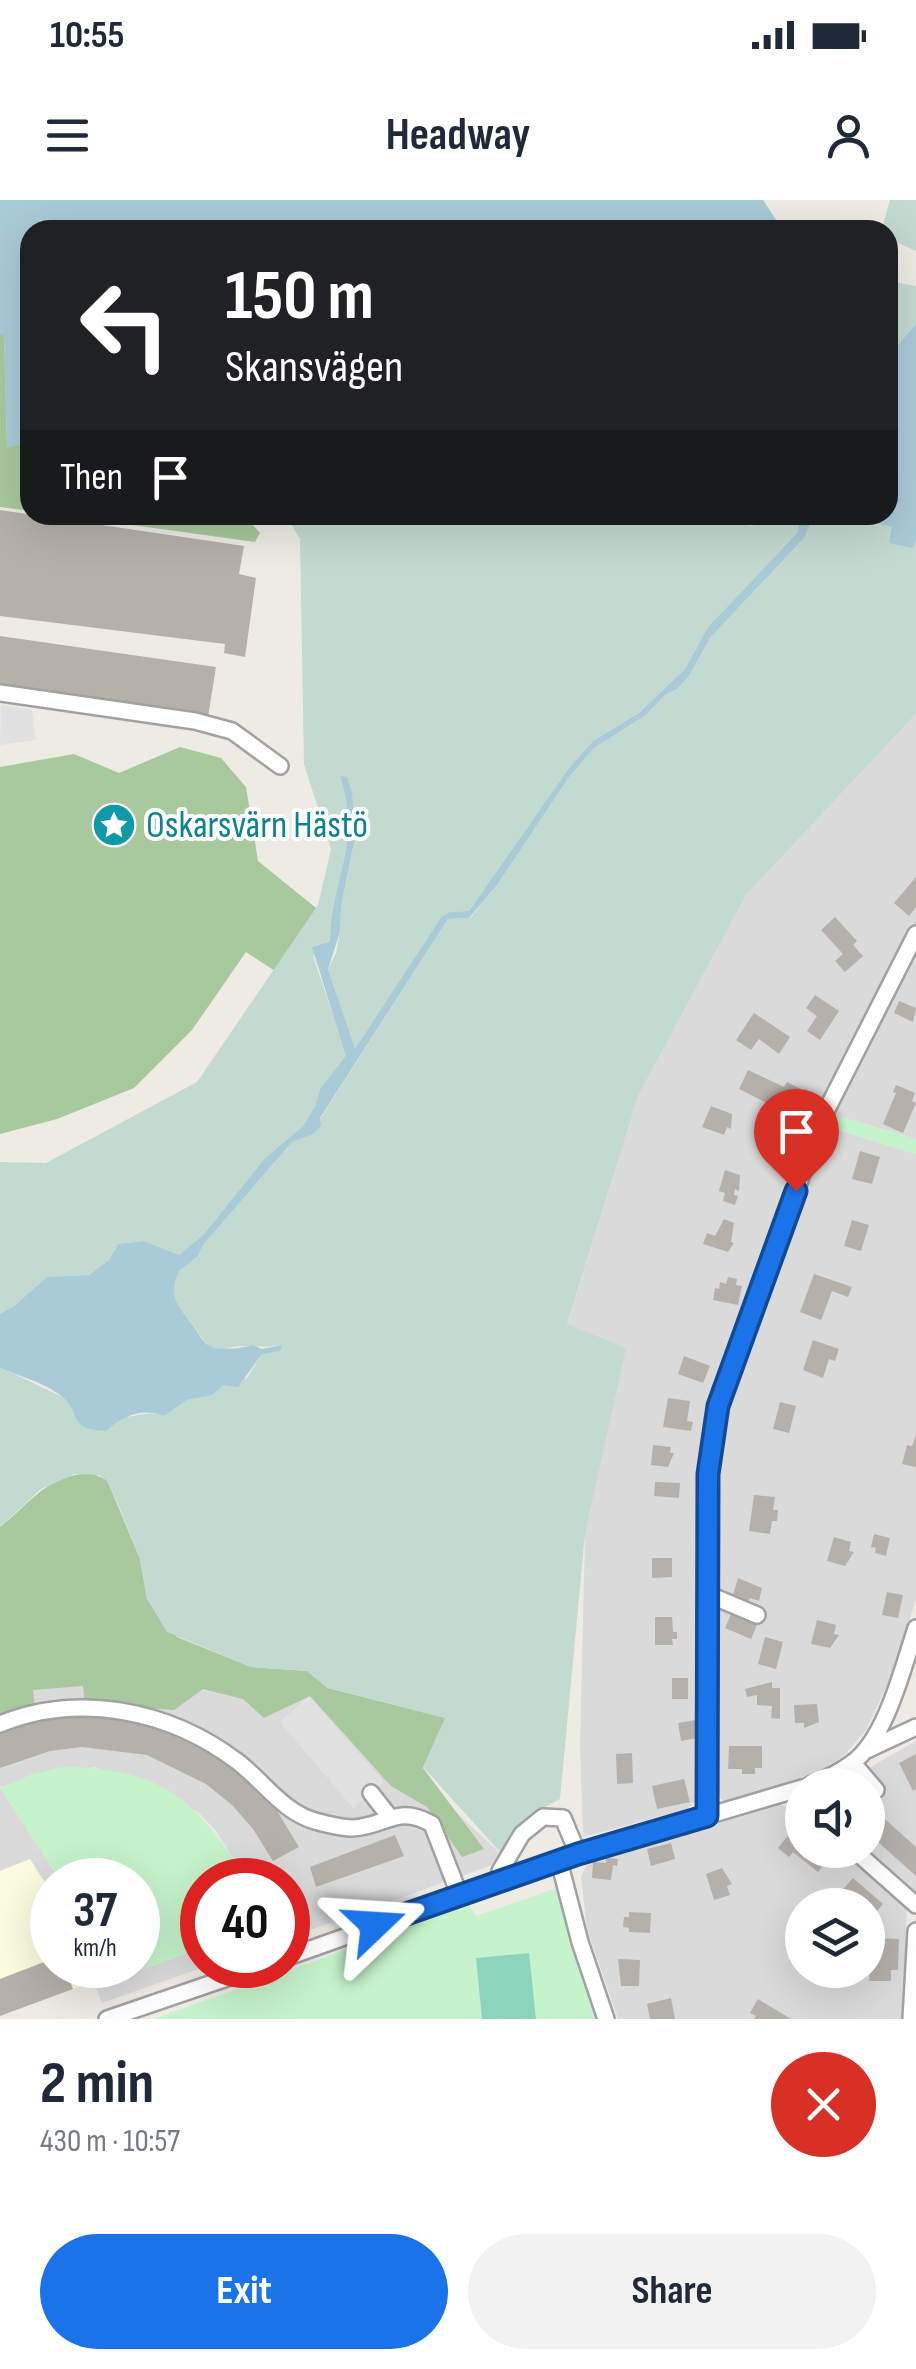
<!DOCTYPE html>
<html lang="en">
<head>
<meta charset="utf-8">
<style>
	body { margin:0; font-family:"Sofia Sans Condensed",sans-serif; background:#f2f2f3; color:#1f2937; height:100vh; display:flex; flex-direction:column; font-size:38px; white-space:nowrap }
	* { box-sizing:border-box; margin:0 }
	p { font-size:32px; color:#747a83 }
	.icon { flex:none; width:55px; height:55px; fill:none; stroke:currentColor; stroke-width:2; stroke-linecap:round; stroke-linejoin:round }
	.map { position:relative; height:1819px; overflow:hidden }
	.side { display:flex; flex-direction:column; background:#fff; flex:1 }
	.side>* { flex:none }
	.guide { position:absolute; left:20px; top:20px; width:878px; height:305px; border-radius:30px; box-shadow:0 10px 40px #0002; background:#202124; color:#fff; overflow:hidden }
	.fabs { position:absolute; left:785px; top:1568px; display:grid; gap:20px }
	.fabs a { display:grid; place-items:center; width:100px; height:100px; border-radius:50%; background:#fff; box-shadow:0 10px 40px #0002; font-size:50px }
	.speed { position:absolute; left:30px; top:1658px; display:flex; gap:20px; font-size:50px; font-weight:700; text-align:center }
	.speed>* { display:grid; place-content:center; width:130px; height:130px; border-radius:50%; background:#fff; box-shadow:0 10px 40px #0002; line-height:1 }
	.speed small { font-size:25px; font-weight:400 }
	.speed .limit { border:15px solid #d22; background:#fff; color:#111 }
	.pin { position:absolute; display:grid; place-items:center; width:85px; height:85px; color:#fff; margin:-102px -42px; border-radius:50% 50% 50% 0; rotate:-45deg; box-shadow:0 0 10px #0007 }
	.pin .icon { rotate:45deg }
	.me { position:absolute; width:110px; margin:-55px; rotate:70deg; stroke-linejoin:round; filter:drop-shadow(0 0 8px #0008) }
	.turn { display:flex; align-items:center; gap:35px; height:210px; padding:0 40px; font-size:45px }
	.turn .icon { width:130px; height:130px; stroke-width:2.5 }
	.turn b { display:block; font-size:70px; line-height:85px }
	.then { display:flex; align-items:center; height:95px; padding:0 40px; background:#0003; gap:20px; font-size:38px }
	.round { display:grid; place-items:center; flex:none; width:105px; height:105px; border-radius:52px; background:#f2f2f3 }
	.summary { display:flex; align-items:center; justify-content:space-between; height:170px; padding:0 40px }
	h1 { font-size:60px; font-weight:700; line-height:75px }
	.cta { display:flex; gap:20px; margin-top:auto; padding:20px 40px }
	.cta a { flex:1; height:115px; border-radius:60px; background:#1a73e8; color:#fff; font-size:40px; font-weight:700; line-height:115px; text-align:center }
	.cta a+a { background:#f2f2f3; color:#1f2937 }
	.status { display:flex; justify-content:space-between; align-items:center; height:70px; padding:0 50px; background:#fff; direction:ltr }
	.status svg { height:28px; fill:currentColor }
	header { display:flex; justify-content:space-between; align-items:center; height:130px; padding:0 40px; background:#fff; font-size:45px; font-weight:700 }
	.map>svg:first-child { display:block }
	.residential { fill:#dbdada; fill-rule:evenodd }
	.education { fill:#fafbdf }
	.forest { fill:#a8c89d }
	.wetland { fill:#c3dad0 }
	.park { fill:#c5f3cb }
	.pitch { fill:#8ad5bb }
	.parking { fill:#e1e1e1 }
	.water { fill:#a9cad7 }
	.building { fill:#b6b0aa }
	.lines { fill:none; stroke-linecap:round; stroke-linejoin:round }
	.minor-casing { stroke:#a1a1a1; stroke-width:20 }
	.minor { stroke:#fff; stroke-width:15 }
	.route-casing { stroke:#114b97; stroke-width:25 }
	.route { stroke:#1a73e8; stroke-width:18 }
	.labels { text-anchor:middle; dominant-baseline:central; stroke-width:8; stroke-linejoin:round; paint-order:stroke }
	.culture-label { font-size:38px; fill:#0d838f; stroke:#fff; text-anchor:start }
</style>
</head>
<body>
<div class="status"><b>10:55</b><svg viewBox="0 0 49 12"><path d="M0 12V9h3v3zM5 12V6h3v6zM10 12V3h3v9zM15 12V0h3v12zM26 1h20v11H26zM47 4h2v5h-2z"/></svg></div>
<header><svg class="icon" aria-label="menu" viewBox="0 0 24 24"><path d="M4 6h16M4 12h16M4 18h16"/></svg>Headway<svg class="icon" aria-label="person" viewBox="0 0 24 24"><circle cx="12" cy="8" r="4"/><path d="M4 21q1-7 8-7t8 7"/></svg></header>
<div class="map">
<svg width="916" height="1819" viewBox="0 0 916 1819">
	<rect width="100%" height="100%" fill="#edebe4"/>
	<path class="residential" d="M 916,514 L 916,723 L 811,921 L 712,1197 L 698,1278 L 700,1596 L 687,1609 L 583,1637 L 580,1546 L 585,1334 L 625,1149 L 567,1125 L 639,894 L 746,695 Z
		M 916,751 L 916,939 L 831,914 Z
		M 825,926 L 916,954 L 916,1400 L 888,1483 L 866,1530 L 844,1555 L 815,1575 L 724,1601 L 713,1593 L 715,1271 L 728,1208 L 749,1142 Z
		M 59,1468 L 331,1496 L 501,1654 L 490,1666 L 288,1738 L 288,1680 L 247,1680 L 216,1631 L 198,1612 L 94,1567 L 0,1587 L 0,1497 ZM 309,1497 L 383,1582 L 354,1607 L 280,1522 Z
		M 916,1541 L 916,1693 L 867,1650 L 868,1585 L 839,1585 Z
		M 0,1588 L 60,1680 L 52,1680 L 52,1694 L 30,1659 L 0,1671 Z
		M 781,1605 L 802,1612 L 802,1650 L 845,1650 L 907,1705 L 902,1819 L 618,1819 L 587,1729 L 581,1677 L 590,1658 ZM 802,1705 L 868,1705 L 868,1770 L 802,1770 Z
		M 202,1748 L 202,1765 L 210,1765 L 102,1803 L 87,1765 L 98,1765 L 105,1783 Z"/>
	<path class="education" d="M 30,1659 L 52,1694 L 52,1717 L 46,1717 L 47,1742 L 52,1742 L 52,1765 L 87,1765 L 94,1781 L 39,1802 L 27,1769 L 0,1779 L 0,1671 Z"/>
	<path class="forest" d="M 4,134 L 7,247 L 30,242 L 30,311 L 0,307 L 0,135 Z
		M 60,315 L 244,315 L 260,333 L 255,342 Z
		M 180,547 L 221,558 L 246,587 L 258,661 L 321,712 L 275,771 L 246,752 L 192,830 L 134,888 L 57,919 L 0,934 L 0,567 L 74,554 L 119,573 Z
		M 91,1273 L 107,1280 L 140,1359 L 147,1399 L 177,1437 L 251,1467 L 307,1471 L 328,1488 L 446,1518 L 423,1568 L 484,1649 L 462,1657 L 427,1607 L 391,1586 L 310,1496 L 264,1518 L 243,1499 L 203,1489 L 174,1510 L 85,1505 L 83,1486 L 33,1490 L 35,1510 L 0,1521 L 0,1327 C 32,1302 45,1276 91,1273 Z"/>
	<path class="wetland" d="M 890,0 L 916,0 L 916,51 L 894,41 L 883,25 Z
		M 888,81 L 916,86 L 916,124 L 888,156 Z
		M 286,315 L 743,315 L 748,326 L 766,324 L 776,315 L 801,315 L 798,332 L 708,427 L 685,469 L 639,513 L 593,541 L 569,568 L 469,711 L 450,712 L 442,716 L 355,850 L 328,769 L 336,753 L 340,732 L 341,707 L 355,637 L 346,594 C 348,618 350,641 346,665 C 341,691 330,714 330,742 L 313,756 L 347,856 L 320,889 L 315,906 L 303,926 L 265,958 L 204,1034 L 179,1055 L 144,1041 L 118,1044 L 109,1060 L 89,1075 L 47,1077 L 14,1106 L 0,1114 L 0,962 L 46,963 L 197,882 L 318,705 L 331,649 L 304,564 L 300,339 Z
		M 819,315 L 837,315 L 893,327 L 911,348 L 916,341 L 916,514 L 746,695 L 639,894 L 567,1124 L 626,1148 L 585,1334 L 560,1599 C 529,1615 517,1621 502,1654 L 423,1567 L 445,1518 L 328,1488 L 307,1471 L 251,1467 L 167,1432 L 147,1399 L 140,1359 L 120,1309 L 107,1281 L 99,1275 L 75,1274 L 41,1289 L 0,1327 L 0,1168 C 38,1183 77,1208 118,1216 C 135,1219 147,1209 164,1216 L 187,1200 L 213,1195 L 223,1185 L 247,1178 L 262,1154 L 281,1145 C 263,1149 248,1144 233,1147 C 223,1149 228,1152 217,1149 C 205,1146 202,1137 195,1128 C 179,1108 166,1099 179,1071 L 198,1056 L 203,1045 L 292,942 L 314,934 L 320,919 L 448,719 L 470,718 L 497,685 L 567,578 L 594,548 L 646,515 L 665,495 L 677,489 L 689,476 L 710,438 L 805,337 L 812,319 Z"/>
	<path class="park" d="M 831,914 L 916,939 L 916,954 L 825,926 Z
		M 62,1567 C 161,1567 197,1600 247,1680 L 202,1680 L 202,1748 L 105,1783 L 98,1765 L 138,1765 L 138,1680 L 60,1680 L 0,1588 L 30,1575 Z
		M 557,1688 L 569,1740 L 596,1819 L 536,1819 L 528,1753 L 476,1758 L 482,1819 L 154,1819 L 442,1715 L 469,1706 L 476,1716 Z"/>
	<path class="pitch" d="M 529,1753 L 536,1819 L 482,1819 L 476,1758 Z"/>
	<path class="parking" d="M 1,505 L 32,510 L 36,540 L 0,545 Z
		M 310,1497 L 383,1583 L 353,1608 L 280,1522 Z"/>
	<path class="water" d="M 0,0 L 763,0 L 783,30 L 30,30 L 30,242 L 7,248 L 4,135 L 0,135 Z
		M 916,124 L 916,341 L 912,348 L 889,343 L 892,327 L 837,315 L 888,315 L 888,156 Z
		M 800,315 L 819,315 L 812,319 L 805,337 L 710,438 L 689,476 L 677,489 L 665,495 L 646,515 L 594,548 L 568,578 L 497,685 L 469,718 L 448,719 L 320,918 L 321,925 L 314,934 L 292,942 L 203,1045 L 198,1056 L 179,1071 C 166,1100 181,1108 196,1130 C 201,1137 203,1143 212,1147 C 220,1151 244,1148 252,1145 L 262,1149 L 282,1145 L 280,1151 L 262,1154 L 238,1187 L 223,1185 L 213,1195 L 187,1200 L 164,1216 C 142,1207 122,1216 106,1231 C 65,1230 83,1211 60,1195 C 43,1182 19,1176 0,1168 L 0,1114 L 14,1106 L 47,1077 L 89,1075 L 109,1060 L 118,1044 L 144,1041 L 179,1055 L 204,1034 L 265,958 L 303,926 L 315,906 L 320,889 L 346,856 L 312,747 L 330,742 C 331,678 363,645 340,576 L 347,577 L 352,592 L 355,637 L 341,707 L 340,732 L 328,769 L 355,849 L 442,716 L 450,712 L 469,711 L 569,568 L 593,541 L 639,513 L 685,469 L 708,427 L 798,332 Z"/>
	<path class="building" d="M 0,310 L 244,346 L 239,374 L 256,378 L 245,457 L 224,453 L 225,444 L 0,416 Z
		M 0,436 L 216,467 L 208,517 L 0,486 Z
		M 916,677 L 916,707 L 909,716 L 894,703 Z
		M 835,717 L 857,741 L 853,745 L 863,756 L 845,772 L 835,761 L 843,754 L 821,730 Z
		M 815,795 L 839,811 L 820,840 L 807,831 L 817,816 L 806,808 Z
		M 899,801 L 916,808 L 913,822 L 894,813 Z
		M 754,813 L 790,837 L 779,854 L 759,839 L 751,850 L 736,840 Z
		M 748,870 L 784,887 L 787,882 L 801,889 L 793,906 L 779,899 L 775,907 L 739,889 Z
		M 896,885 L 915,893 L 912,901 L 916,903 L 903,933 L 883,924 L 896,893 L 893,892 Z
		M 711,906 L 732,914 L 731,929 L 727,927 L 724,935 L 702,927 Z
		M 774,932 L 791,939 L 786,952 L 769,946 Z
		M 860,951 L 880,957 L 872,984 L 852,979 Z
		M 725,970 L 740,975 L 739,991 L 735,989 L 734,995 L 738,996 L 735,1005 L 723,1001 L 725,993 L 719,991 Z
		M 724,1019 L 734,1023 L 731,1042 L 734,1043 L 728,1052 L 703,1044 L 707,1033 L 715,1036 Z
		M 852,1020 L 869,1025 L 861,1051 L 844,1046 Z
		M 814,1074 L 852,1087 L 848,1097 L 832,1091 L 821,1120 L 800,1112 Z
		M 728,1077 L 737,1079 L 736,1085 L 742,1086 L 738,1105 L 713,1100 L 715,1088 L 719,1089 L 720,1082 L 726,1084 Z
		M 813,1140 L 839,1149 L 835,1161 L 829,1159 L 823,1178 L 803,1170 Z
		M 684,1156 L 710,1166 L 703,1183 L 678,1174 Z
		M 668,1198 L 690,1201 L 687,1221 L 693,1222 L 691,1231 L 663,1227 Z
		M 780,1202 L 796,1206 L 789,1233 L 773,1229 Z
		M 916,1235 L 916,1267 L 902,1264 L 907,1245 L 912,1246 Z
		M 653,1245 L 671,1247 L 670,1253 L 674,1253 L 668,1267 L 651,1265 Z
		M 655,1282 L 680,1283 L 679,1298 L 654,1296 Z
		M 754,1295 L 775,1297 L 773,1310 L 778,1310 L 777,1321 L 772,1321 L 770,1334 L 749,1331 Z
		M 874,1334 L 890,1338 L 886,1356 L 875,1353 L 876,1348 L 871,1347 Z
		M 834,1337 L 851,1342 L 849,1351 L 854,1352 L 845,1366 L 827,1361 Z
		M 652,1358 L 672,1358 L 672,1377 L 652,1378 Z
		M 738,1378 L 762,1388 L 759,1401 L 750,1398 L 748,1403 L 732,1398 Z
		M 887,1392 L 903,1395 L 898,1418 L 882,1415 Z
		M 731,1414 L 757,1425 L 751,1439 L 725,1428 Z
		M 655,1417 L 672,1417 L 673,1432 L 677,1432 L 677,1439 L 672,1439 L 673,1445 L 655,1445 Z
		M 817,1420 L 836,1425 L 834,1434 L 839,1435 L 830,1448 L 811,1444 Z
		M 765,1437 L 783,1442 L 776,1469 L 758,1464 Z
		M 672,1478 L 688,1478 L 688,1499 L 672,1499 Z
		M 772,1482 L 772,1488 L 780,1488 L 780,1519 L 771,1518 L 772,1506 L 757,1505 L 757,1495 L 747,1497 L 745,1489 Z
		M 817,1504 L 819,1522 L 804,1528 L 804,1523 L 795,1523 L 794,1505 Z
		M 76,1516 L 114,1516 L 155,1524 L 219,1552 L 268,1596 L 299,1647 L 273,1661 L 253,1629 L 232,1605 L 206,1584 L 147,1555 L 82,1547 L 50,1551 L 0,1568 L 0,1533 L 41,1519 Z
		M 695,1520 L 698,1538 L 681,1541 L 678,1523 Z
		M 729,1546 L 762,1546 L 762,1568 L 755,1568 L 755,1574 L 742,1574 L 742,1569 L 728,1569 Z
		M 632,1553 L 633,1583 L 617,1584 L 616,1554 Z
		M 916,1554 L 916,1589 L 913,1591 L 899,1563 Z
		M 684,1579 L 690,1602 L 657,1609 L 652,1586 Z
		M 868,1604 L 916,1647 L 916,1676 L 868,1633 Z
		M 791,1632 L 799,1638 L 802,1633 L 802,1650 L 823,1650 L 831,1656 L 818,1672 L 793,1652 L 789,1657 L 778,1648 Z
		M 395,1635 L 404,1656 L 316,1687 L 310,1667 Z
		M 671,1643 L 675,1659 L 651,1666 L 647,1649 Z
		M 606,1658 L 618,1659 L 617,1666 L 613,1665 L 611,1680 L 592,1678 L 593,1662 L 606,1663 Z
		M 722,1668 L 732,1684 L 727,1686 L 730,1695 L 714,1700 L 706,1674 Z
		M 853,1678 L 883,1704 L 868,1722 L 868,1705 L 849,1705 L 838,1695 Z
		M 629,1712 L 651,1713 L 650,1733 L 629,1732 L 629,1728 L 623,1727 L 624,1717 L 629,1717 Z
		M 876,1738 L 899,1739 L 898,1770 L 891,1770 L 891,1781 L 869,1781 L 870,1767 L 875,1767 Z
		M 52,1759 L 52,1765 L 64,1765 L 73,1789 L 0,1816 L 0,1779 Z
		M 618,1759 L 640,1760 L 639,1786 L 621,1786 Z
		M 671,1798 L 675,1819 L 650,1819 L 647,1804 Z
		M 758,1799 L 791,1819 L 754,1819 L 756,1816 L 750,1813 Z"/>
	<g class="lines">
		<g class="minor-casing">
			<path id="minor" d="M 0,493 L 195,521 L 232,531 L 280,566
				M 707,1394 L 757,1415
				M 0,1524 C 79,1492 170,1510 238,1562 C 263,1581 283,1612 315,1621 C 326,1624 342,1628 353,1628 C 387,1626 397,1604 432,1624 L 459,1694
				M 867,1550 L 916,1527
				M 853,1563 L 876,1590
				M 810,1585 C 824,1580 840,1572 852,1563 C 886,1539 903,1467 916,1428
				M 371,1593 L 389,1616
				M 707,1616 L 708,1274 L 718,1207 L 822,919 L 916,734
				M 854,1650 L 916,1705
				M 559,1661 L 580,1742 L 606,1819
				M 503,1680 L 500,1671 L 522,1634 L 543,1617 L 563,1618 L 578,1654
				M 288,1757 L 578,1654 L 802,1588
				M 107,1819 L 265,1765
				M 911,1819 L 916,1731"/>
		</g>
		<use href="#minor" class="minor"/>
	</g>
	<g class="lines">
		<g class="route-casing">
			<path id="route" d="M 375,1725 L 578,1654 L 707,1616 L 708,1274 L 718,1206 L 796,991"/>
		</g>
		<use href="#route" class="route"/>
	</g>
	<defs>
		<g id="sight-disc" transform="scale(2.25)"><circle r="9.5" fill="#0f9aa8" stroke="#fff"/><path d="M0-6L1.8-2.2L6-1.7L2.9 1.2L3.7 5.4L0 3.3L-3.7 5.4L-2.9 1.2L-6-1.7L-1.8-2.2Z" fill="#fff"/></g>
	</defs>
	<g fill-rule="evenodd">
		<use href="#sight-disc" x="114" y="625"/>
	</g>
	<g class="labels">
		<g class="culture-label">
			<text x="146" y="625">Oskarsvärn Hästö</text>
		</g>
	</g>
</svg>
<div class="fabs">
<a><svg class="icon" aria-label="sound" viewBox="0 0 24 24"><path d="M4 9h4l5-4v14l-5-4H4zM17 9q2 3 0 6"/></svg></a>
<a><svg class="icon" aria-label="layers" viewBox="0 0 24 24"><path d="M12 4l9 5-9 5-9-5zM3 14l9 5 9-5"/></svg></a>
</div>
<div class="speed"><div>37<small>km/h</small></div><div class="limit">40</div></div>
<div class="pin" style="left:796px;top:991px;background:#d93025"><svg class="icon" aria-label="arrive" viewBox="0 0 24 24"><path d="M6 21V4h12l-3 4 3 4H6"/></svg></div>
<svg class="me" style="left:375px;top:1725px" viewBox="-20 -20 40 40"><path d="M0-17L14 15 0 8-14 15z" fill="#1a73e8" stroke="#fff" stroke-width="4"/></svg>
<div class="guide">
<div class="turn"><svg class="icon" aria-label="left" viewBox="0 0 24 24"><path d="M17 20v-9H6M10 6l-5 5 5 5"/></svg><div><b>150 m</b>Skansvägen</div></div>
<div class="then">Then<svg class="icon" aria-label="arrive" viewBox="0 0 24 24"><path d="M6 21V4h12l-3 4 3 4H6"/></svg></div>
</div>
</div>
<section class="side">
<div class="summary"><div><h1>2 min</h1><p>430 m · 10:57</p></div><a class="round" style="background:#d93025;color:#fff"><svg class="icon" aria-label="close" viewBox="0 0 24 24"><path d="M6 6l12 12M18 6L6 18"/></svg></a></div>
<div class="cta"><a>Exit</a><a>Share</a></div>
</section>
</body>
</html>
